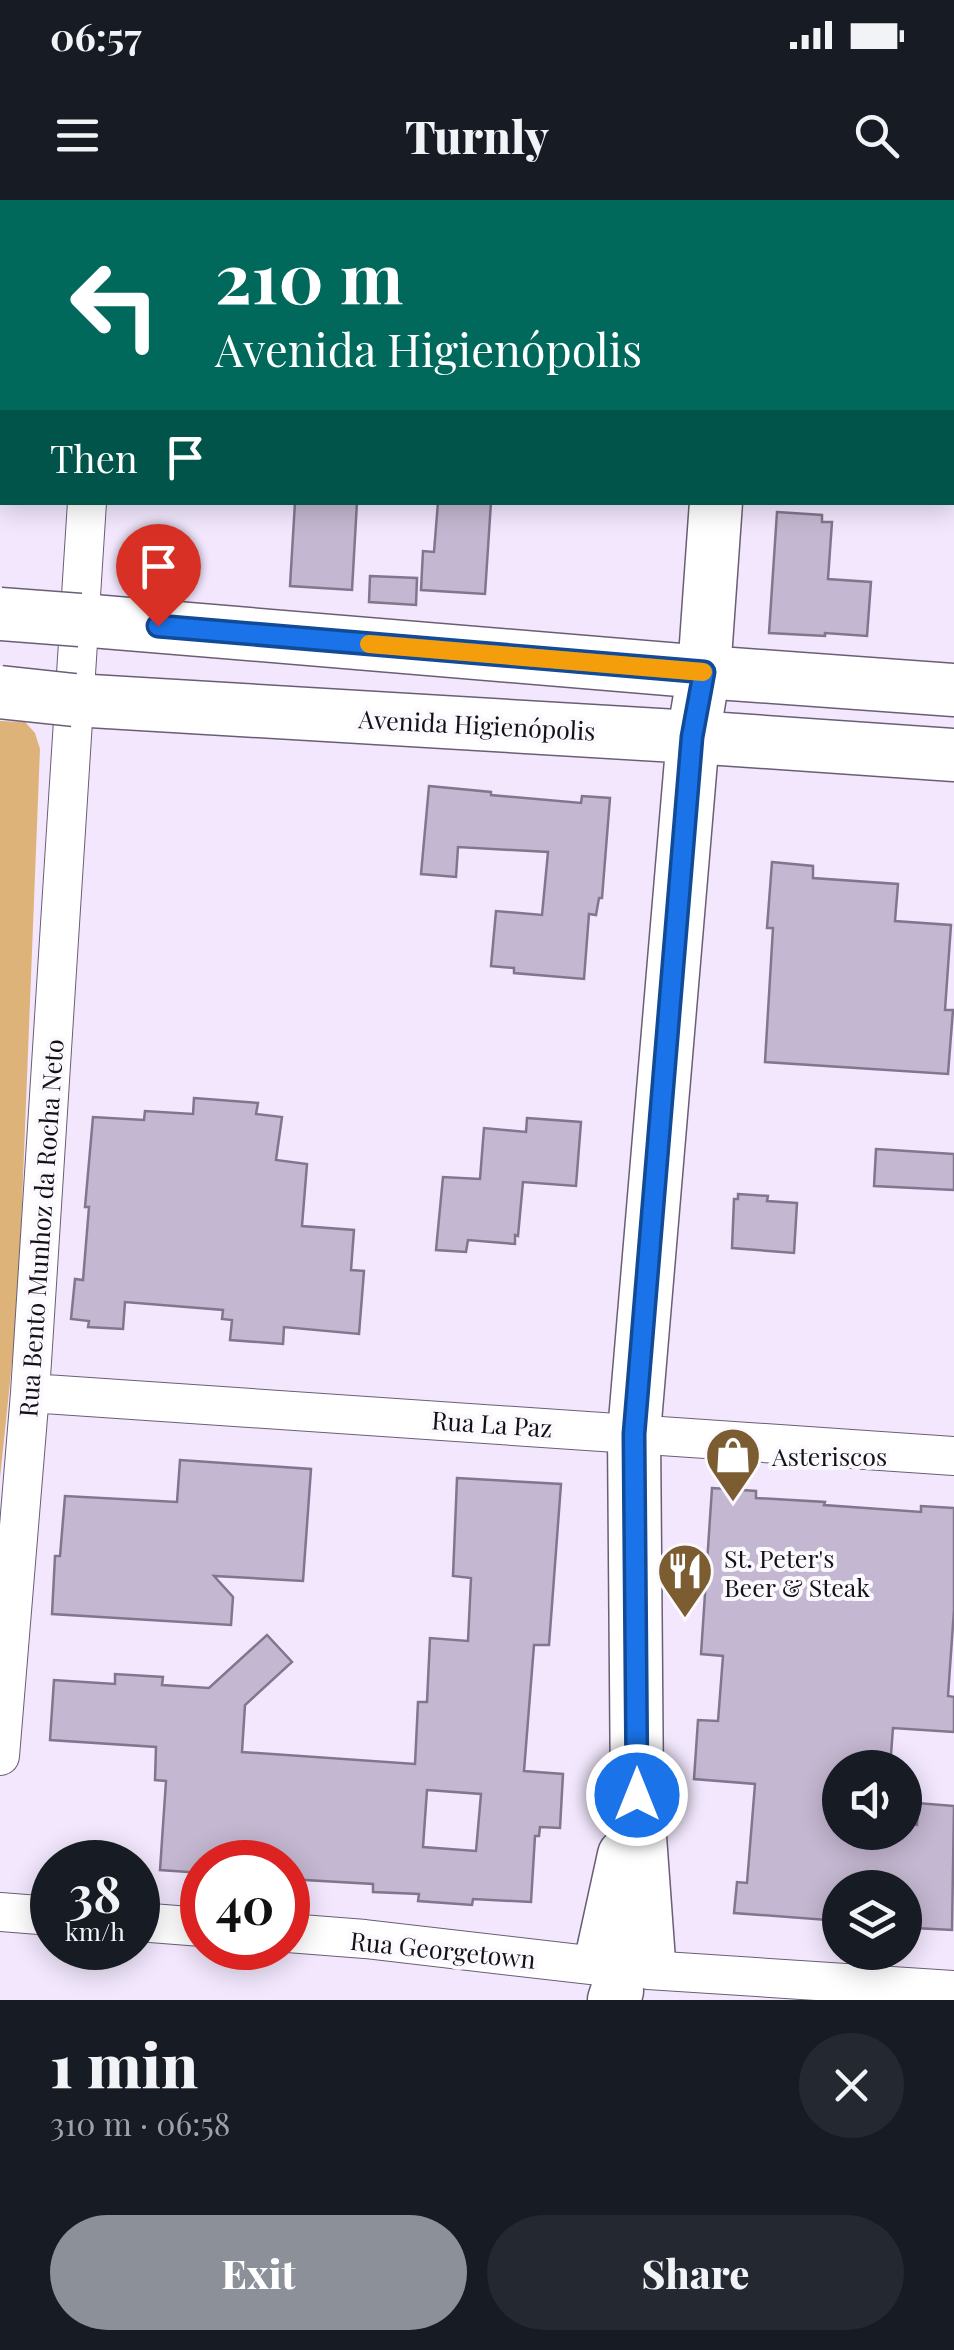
<!DOCTYPE html>
<html lang="en">
<head>
<meta charset="utf-8">
<style>
	body { margin:0; font-family:"Playfair Display",serif; background:#242831; color:#f1f3f6; height:100vh; display:flex; flex-direction:column; font-size:38px; white-space:nowrap }
	* { box-sizing:border-box; margin:0 }
	p { font-size:32px; color:#9ea1a6 }
	.icon { flex:none; width:55px; height:55px; fill:none; stroke:currentColor; stroke-width:2; stroke-linecap:round; stroke-linejoin:round }
	.map { position:relative; height:1800px; overflow:hidden }
	.sheet { display:flex; flex-direction:column; background:#171b24; flex:1 }
	.sheet>* { flex:none }
	.guide { position:absolute; left:0px; top:0px; width:955px; height:305px; box-shadow:0 5px 25px #0003; background:#00695c; color:#fff; overflow:hidden }
	.controls { position:absolute; left:822px; top:1550px; display:grid; gap:20px }
	.controls a { display:grid; place-items:center; width:100px; height:100px; border-radius:50%; background:#171b24; box-shadow:0 5px 25px #0003; font-size:50px }
	.speed { position:absolute; left:30px; top:1640px; display:flex; gap:20px; font-size:50px; font-weight:700; text-align:center }
	.speed>* { display:grid; place-content:center; width:130px; height:130px; border-radius:50%; background:#171b24; box-shadow:0 5px 25px #0003; line-height:1 }
	.speed small { font-size:25px; font-weight:400 }
	.speed .limit { border:15px solid #d22; background:#fff; color:#111 }
	.pin { position:absolute; display:grid; place-items:center; width:85px; height:85px; color:#fff; margin:-102px -42px; border-radius:50% 50% 50% 0; rotate:-45deg; box-shadow:0 0 10px #0007 }
	.pin .icon { rotate:45deg }
	.me { position:absolute; width:110px; margin:-55px; rotate:0deg; stroke-linejoin:round; filter:drop-shadow(0 0 8px #0008) }
	.turn { display:flex; align-items:center; gap:35px; height:210px; padding:0 50px; font-size:45px }
	.turn .icon { width:130px; height:130px; stroke-width:2.5 }
	.turn b { display:block; font-size:70px; line-height:85px }
	.then { display:flex; align-items:center; height:95px; padding:0 50px; background:#0003; gap:20px; font-size:38px }
	.round { display:grid; place-items:center; flex:none; width:105px; height:105px; border-radius:52px; background:#242831 }
	.summary { display:flex; align-items:center; justify-content:space-between; height:170px; padding:0 50px }
	h1 { font-size:60px; font-weight:800; line-height:75px }
	.action { display:flex; gap:20px; margin-top:auto; padding:20px 50px }
	.action a { flex:1; height:115px; border-radius:60px; background:#8c9099; color:#fff; font-size:40px; font-weight:800; line-height:115px; text-align:center }
	.action a+a { background:#242831; color:#f1f3f6 }
	.status { display:flex; justify-content:space-between; align-items:center; height:70px; padding:0 50px; background:#171b24; direction:ltr }
	.status svg { height:28px; fill:currentColor }
	header { display:flex; justify-content:space-between; align-items:center; height:130px; padding:0 50px; background:#171b24; font-size:45px; font-weight:800 }
	.map>svg:first-child { display:block }
	.green { fill:#ddb37a }
	.building { fill:#c4b7d1; stroke:#81768d; stroke-width:2.5; fill-rule:evenodd }
	.lines { fill:none; stroke-linecap:round; stroke-linejoin:round }
	.street-casing { stroke:#6a5e75; stroke-width:40 }
	.secondary-casing { stroke:#6a5e75; stroke-width:55 }
	.path { stroke:#948c9c; stroke-width:6; stroke-dasharray:5 5; stroke-linecap:butt }
	.street { stroke:#fff; stroke-width:38 }
	.secondary { stroke:#fff; stroke-width:52 }
	.secondary-bridge-casing { stroke:#6a5e75; stroke-width:55; stroke-linecap:butt }
	.secondary-bridge { stroke:#fff; stroke-width:52 }
	.route-casing { stroke:#114b97; stroke-width:25 }
	.route { stroke:#1a73e8; stroke-width:18 }
	.slow { stroke:#f59e0b; stroke-width:18 }
	.labels { text-anchor:middle; dominant-baseline:central; stroke-width:8; stroke-linejoin:round; paint-order:stroke }
	.street-label { font-size:25px; fill:#141018; stroke:#fbf8fe }
	.poi-label { font-size:25px; fill:#141018; stroke:#fbf8fe; text-anchor:start }
</style>
</head>
<body>
<div class="status"><b>06:57</b><svg viewBox="0 0 49 12"><path d="M0 12V9h3v3zM5 12V6h3v6zM10 12V3h3v9zM15 12V0h3v12zM26 1h20v11H26zM47 4h2v5h-2z"/></svg></div>
<header><svg class="icon" aria-label="menu" viewBox="0 0 24 24"><path d="M4 6h16M4 12h16M4 18h16"/></svg>Turnly<svg class="icon" aria-label="search" viewBox="0 0 24 24"><circle cx="10" cy="10" r="6"/><path d="M15 15l6 6"/></svg></header>
<div class="map">
<svg width="954" height="1800" viewBox="0 0 954 1800">
	<rect width="100%" height="100%" fill="#f2e7fd"/>
	<path class="green" d="M 0,521 L 25,522 L 35,533 L 40,549 L 18,1105 L 0,1278 Z"/>
	<path class="building" d="M 295,302 L 357,302 L 352,390 L 290,386 Z
		M 438,302 L 491,302 L 485,394 L 421,390 L 423,351 L 434,352 Z
		M 777,312 L 822,315 L 822,322 L 832,322 L 828,379 L 871,382 L 867,436 L 825,433 L 825,436 L 769,433 Z
		M 370,376 L 417,378 L 416,405 L 369,402 Z
		M 429,586 L 491,592 L 491,595 L 581,603 L 582,596 L 610,598 L 602,698 L 599,698 L 596,715 L 589,714 L 584,779 L 514,773 L 514,768 L 491,766 L 496,711 L 542,715 L 548,652 L 458,647 L 456,677 L 421,674 Z
		M 772,662 L 813,666 L 813,678 L 898,684 L 895,721 L 951,725 L 945,810 L 953,810 L 948,874 L 765,862 L 773,728 L 767,728 Z
		M 194,898 L 258,903 L 256,914 L 282,917 L 276,960 L 307,964 L 302,1026 L 354,1030 L 351,1070 L 364,1071 L 359,1134 L 284,1127 L 283,1144 L 230,1140 L 232,1120 L 222,1119 L 223,1110 L 125,1102 L 123,1129 L 88,1127 L 89,1121 L 71,1119 L 75,1079 L 83,1080 L 89,1007 L 85,1007 L 93,917 L 144,920 L 145,911 L 193,914 Z
		M 527,918 L 581,922 L 576,986 L 523,982 L 518,1036 L 515,1035 L 515,1044 L 468,1040 L 466,1052 L 436,1050 L 443,977 L 480,979 L 484,928 L 526,932 Z
		M 876,949 L 954,954 L 954,990 L 874,986 Z
		M 738,994 L 768,996 L 767,1001 L 797,1003 L 794,1053 L 732,1048 L 734,999 L 738,999 Z
		M 180,1260 L 311,1269 L 303,1381 L 214,1376 L 233,1397 L 231,1425 L 52,1414 L 55,1356 L 60,1356 L 65,1296 L 177,1302 Z
		M 457,1278 L 561,1284 L 549,1445 L 534,1445 L 524,1571 L 563,1574 L 560,1628 L 540,1627 L 539,1636 L 535,1636 L 531,1702 L 473,1699 L 472,1705 L 418,1701 L 419,1694 L 373,1692 L 373,1684 L 288,1679 L 288,1662 L 202,1662 L 202,1673 L 160,1670 L 166,1581 L 155,1580 L 156,1547 L 50,1540 L 54,1480 L 115,1484 L 115,1474 L 163,1477 L 162,1485 L 209,1488 L 267,1435 L 292,1462 L 245,1505 L 242,1552 L 415,1564 L 418,1502 L 427,1502 L 430,1438 L 468,1441 L 471,1378 L 453,1376 ZM 427,1590 L 481,1594 L 476,1651 L 423,1647 Z
		M 712,1288 L 756,1291 L 756,1298 L 825,1302 L 824,1305 L 921,1312 L 921,1306 L 954,1308 L 954,1410 L 948,1496 L 954,1497 L 954,1532 L 893,1528 L 890,1568 L 840,1568 L 840,1632 L 905,1632 L 905,1624 L 917,1625 L 918,1603 L 954,1606 L 952,1730 L 915,1728 L 915,1721 L 905,1720 L 905,1688 L 840,1688 L 840,1721 L 734,1713 L 737,1682 L 747,1683 L 755,1584 L 694,1579 L 698,1520 L 718,1521 L 723,1456 L 701,1454 Z"/>
	<g class="lines">
		<g class="street-casing">
			<path id="street" d="M 30,1193 L 954,1256
				M 0,1556 L 30,1193 L 87,302
				M 0,1712 L 52,1716
				M 138,1722 L 202,1727
				M 288,1733 L 365,1739 L 598,1766
				M 648,1770 L 954,1790"/>
		</g>
		<g class="secondary-casing">
			<path id="secondary" d="M 738,2 L 738,0
				M 80,420 L 704,472 L 954,490
				M 74,500 L 693,537 L 954,555
				M 603,1751 L 624,1655
				M 649,1761 L 637,1595 L 634,1233 L 693,537 L 704,472 L 716,302
				M 614,1800 L 617,1791"/>
		</g>
		<path class="path" d="M 79,2 L 80,0"/>
		<use href="#street" class="street"/>
		<use href="#secondary" class="secondary"/>
		<g class="secondary-bridge-casing">
			<path id="secondary-bridge" d="M 0,414 L 80,420
				M 0,492 L 74,500"/>
		</g>
		<use href="#secondary-bridge" class="secondary-bridge"/>
	</g>
	<g class="lines">
		<g class="route-casing">
			<path id="route" d="M 158,426 L 704,472 L 692,537 L 634,1234 L 637,1595"/>
		</g>
		<use href="#route" class="route"/>
		<path class="slow" d="M 369,444 L 703,472"/>
	</g>
	<defs>
		<g id="shop-pin" transform="scale(2.875)"><path d="M0 17L-7.5 6A9.5 9.5 0 1 1 7.5 6Z" fill="#7c5d32" stroke="#fbf8fe"/><path d="M-5-2.5h2.3a2.7 3.5 0 0 1 5.4 0H5L5.5 6h-11ZM-1.5-2.5h3a1.5 2.3 0 0 0-3 0Z" fill="#fff"/></g>
		<g id="restaurant-pin" transform="scale(2.875)"><path d="M0 17L-7.5 6A9.5 9.5 0 1 1 7.5 6Z" fill="#7c5d32" stroke="#fbf8fe"/><path d="M-5-6h1v4h1v-4h1v4h1v-4h1v5L-1.5 .5V6h-2V.5L-5-1ZM5-6V6H3V1.5H1.5Q1.5-4 5-6Z" fill="#fff"/></g>
	</defs>
	<g fill-rule="evenodd">
		<use href="#shop-pin" x="733" y="1255"/>
		<use href="#restaurant-pin" x="685" y="1371"/>
	</g>
	<g class="labels">
		<g class="street-label">
			<text transform="translate(477 524) rotate(3)">Avenida Higienópolis</text>
			<text transform="translate(40 1028) rotate(-86)">Rua Bento Munhoz da Rocha Neto</text>
			<text transform="translate(492 1223) rotate(4)">Rua La Paz</text>
			<text transform="translate(443 1749) rotate(6)">Rua Georgetown</text>
		</g>
		<g class="poi-label">
			<text x="772" y="1255">Asteriscos</text>
			<text x="724" y="1357">St. Peter's<tspan x="724" dy="29">Beer &amp; Steak</tspan></text>
		</g>
	</g>
</svg>
<div class="controls">
<a><svg class="icon" aria-label="sound" viewBox="0 0 24 24"><path d="M4 9h4l5-4v14l-5-4H4zM17 9q2 3 0 6"/></svg></a>
<a><svg class="icon" aria-label="layers" viewBox="0 0 24 24"><path d="M12 4l9 5-9 5-9-5zM3 14l9 5 9-5"/></svg></a>
</div>
<div class="speed"><div>38<small>km/h</small></div><div class="limit">40</div></div>
<div class="pin" style="left:158px;top:426px;background:#d93025"><svg class="icon" aria-label="arrive" viewBox="0 0 24 24"><path d="M6 21V4h12l-3 4 3 4H6"/></svg></div>
<svg class="me" style="left:637px;top:1595px" viewBox="-20 -20 40 40"><circle r="17" fill="#1a73e8" stroke="#fff" stroke-width="3"/><path d="M0-11L8 9 0 5-8 9z" fill="#fff"/></svg>
<div class="guide">
<div class="turn"><svg class="icon" aria-label="left" viewBox="0 0 24 24"><path d="M17 20v-9H6M10 6l-5 5 5 5"/></svg><div><b>210 m</b>Avenida Higienópolis</div></div>
<div class="then">Then<svg class="icon" aria-label="arrive" viewBox="0 0 24 24"><path d="M6 21V4h12l-3 4 3 4H6"/></svg></div>
</div>
</div>
<section class="sheet">
<div class="summary"><div><h1>1 min</h1><p>310 m · 06:58</p></div><a class="round"><svg class="icon" aria-label="close" viewBox="0 0 24 24"><path d="M6 6l12 12M18 6L6 18"/></svg></a></div>
<div class="action"><a>Exit</a><a>Share</a></div>
</section>
</body>
</html>
